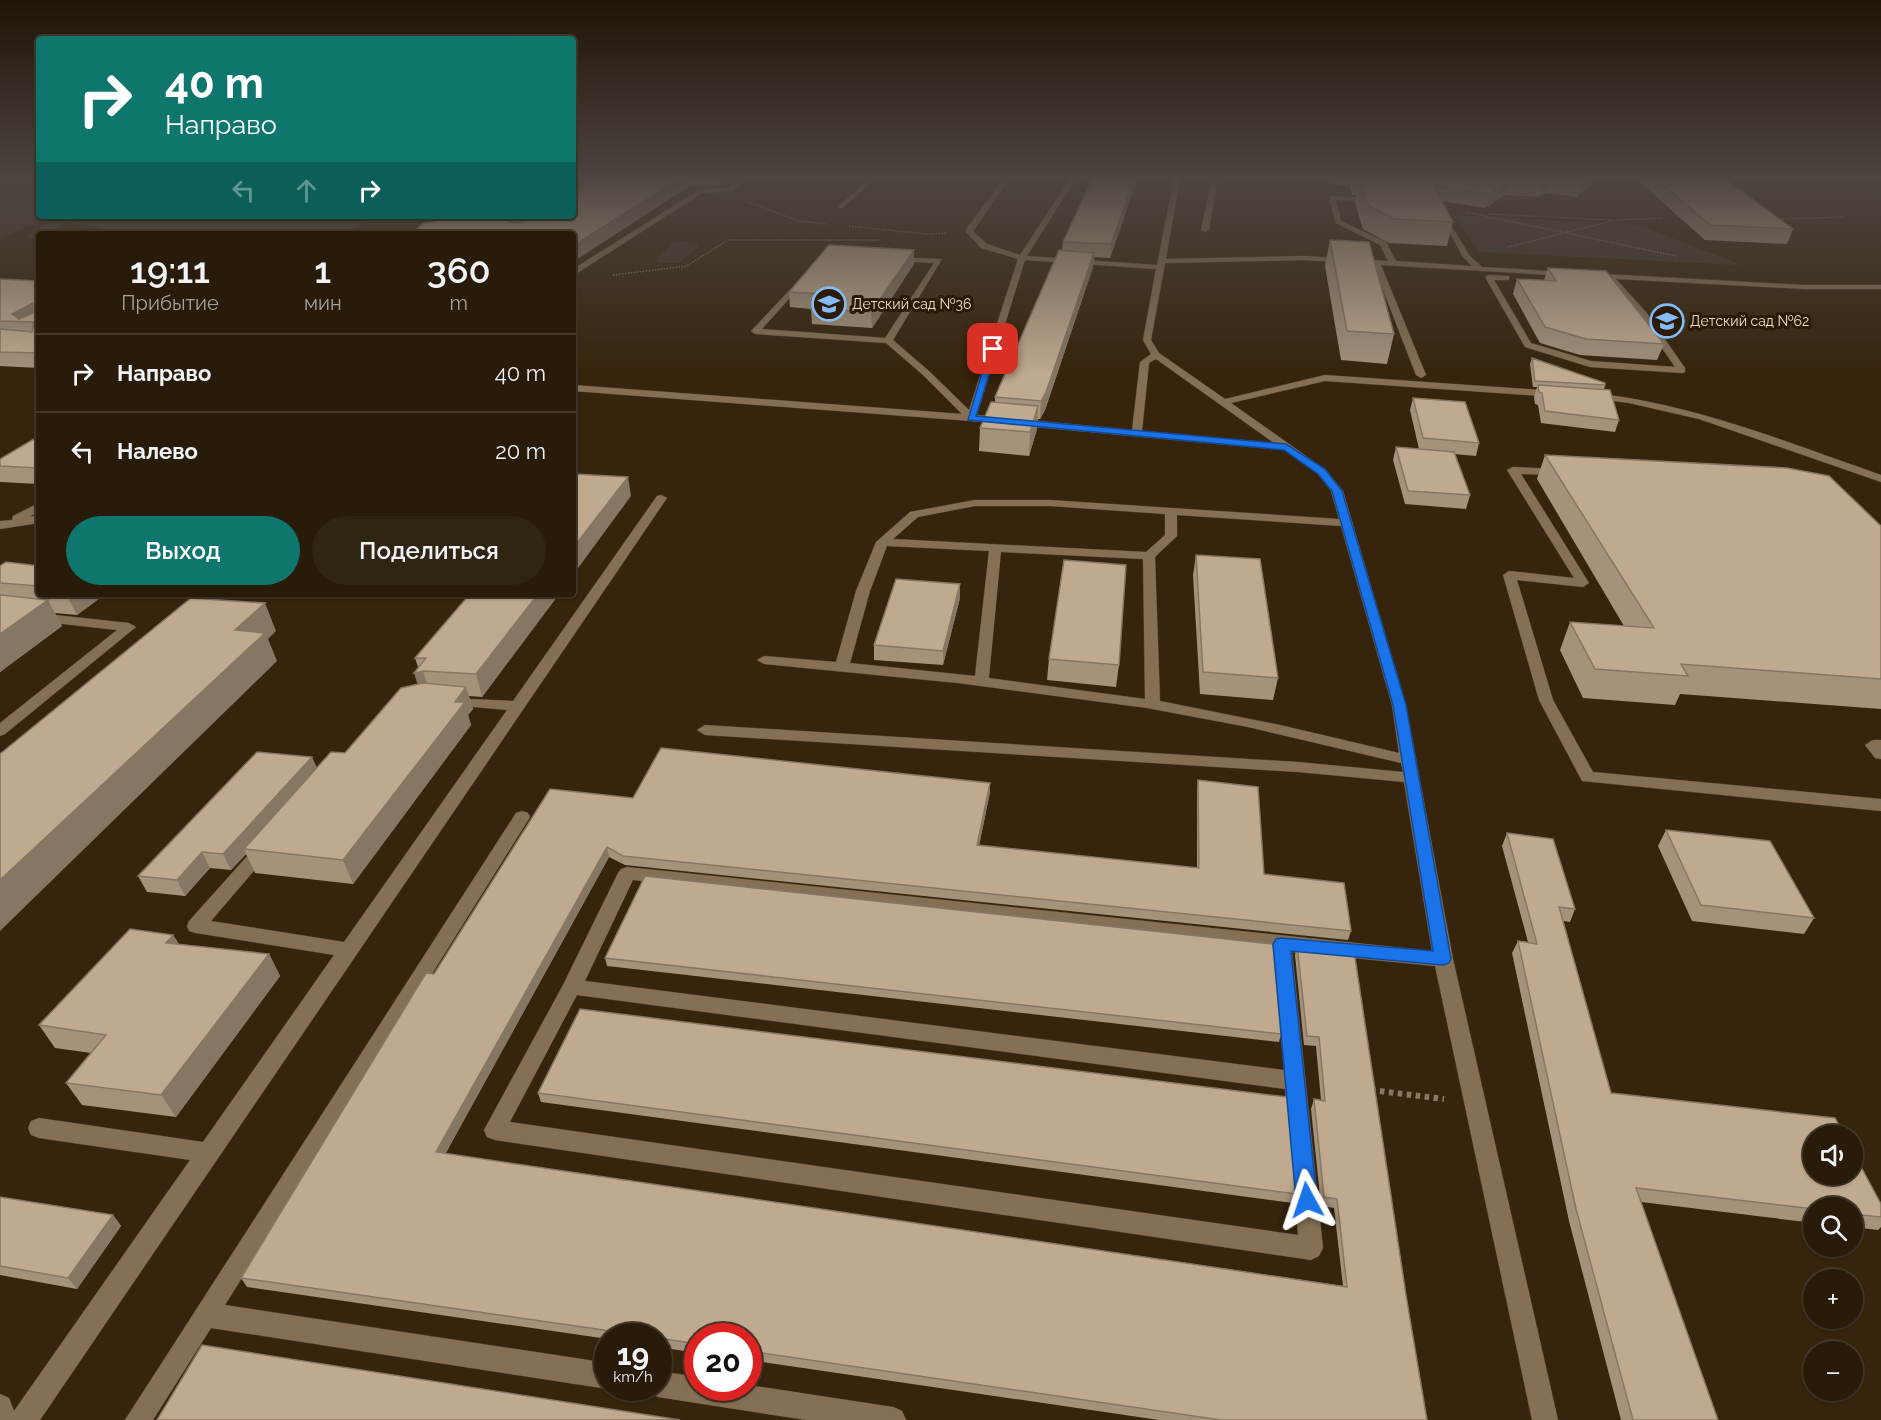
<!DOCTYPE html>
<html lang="ru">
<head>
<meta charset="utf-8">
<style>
	body { margin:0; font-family:Raleway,sans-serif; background:#302412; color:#f1f3f6; height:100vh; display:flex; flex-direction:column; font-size:22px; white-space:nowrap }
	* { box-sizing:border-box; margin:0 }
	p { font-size:20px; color:#a5a19c }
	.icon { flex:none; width:33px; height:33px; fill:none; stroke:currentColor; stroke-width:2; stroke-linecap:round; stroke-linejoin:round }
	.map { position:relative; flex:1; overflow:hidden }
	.sheet { position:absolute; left:36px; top:231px; width:540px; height:366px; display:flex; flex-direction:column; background:#281b09; border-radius:6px; box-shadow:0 2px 4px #0004,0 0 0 2px #44392a }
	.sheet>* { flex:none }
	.guide { position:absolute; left:36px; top:36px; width:540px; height:183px; border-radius:6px; box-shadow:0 2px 4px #0004,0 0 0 2px #44392a; background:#0f766e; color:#fff; overflow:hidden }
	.controls { position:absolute; left:1803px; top:1125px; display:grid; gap:12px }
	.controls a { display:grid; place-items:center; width:60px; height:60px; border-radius:50%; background:#281b09; box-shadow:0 2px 4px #0004,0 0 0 2px #44392a; font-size:30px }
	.speed { position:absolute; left:594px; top:1323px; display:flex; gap:12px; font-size:30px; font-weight:700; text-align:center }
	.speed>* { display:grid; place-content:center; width:78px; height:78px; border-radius:50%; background:#281b09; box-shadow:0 2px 4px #0004,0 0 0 2px #44392a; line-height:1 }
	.speed small { font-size:15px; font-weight:400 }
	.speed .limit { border:9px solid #d22; background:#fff; color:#111 }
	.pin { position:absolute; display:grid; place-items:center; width:51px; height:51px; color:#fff; margin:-26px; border-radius:12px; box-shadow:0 3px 9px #0006 }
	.me { position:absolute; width:66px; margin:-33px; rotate:355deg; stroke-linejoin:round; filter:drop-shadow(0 0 4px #0008) }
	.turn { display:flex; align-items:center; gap:21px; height:126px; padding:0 30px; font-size:27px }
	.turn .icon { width:78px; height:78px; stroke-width:2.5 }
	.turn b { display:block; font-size:42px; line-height:51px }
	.lanes { display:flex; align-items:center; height:57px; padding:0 30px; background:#0003; justify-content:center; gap:30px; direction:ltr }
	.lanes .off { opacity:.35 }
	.eta { display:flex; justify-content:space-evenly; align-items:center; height:102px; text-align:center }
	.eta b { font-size:36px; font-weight:600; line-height:42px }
	.primary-button { display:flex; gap:12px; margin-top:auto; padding:12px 30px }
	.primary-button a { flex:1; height:69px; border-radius:36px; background:#0f766e; color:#fff; font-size:24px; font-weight:600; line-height:69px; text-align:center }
	.primary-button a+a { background:#302412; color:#f1f3f6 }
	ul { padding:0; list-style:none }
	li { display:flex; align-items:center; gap:18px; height:78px; padding:0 30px; border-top:2px solid #44392a }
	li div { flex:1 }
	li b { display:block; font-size:22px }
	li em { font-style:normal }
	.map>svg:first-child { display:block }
	.green { fill:#413628 }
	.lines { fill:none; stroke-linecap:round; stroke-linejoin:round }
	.minor-casing { stroke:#53422b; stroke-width:1 }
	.path-far1 { stroke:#877864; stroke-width:1.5; stroke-dasharray:1.5 1.5; stroke-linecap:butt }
	.path { stroke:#877864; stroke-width:6; stroke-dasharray:4.5 4.5; stroke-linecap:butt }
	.minor { fill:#857055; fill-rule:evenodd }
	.wall { fill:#a5927b }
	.shaded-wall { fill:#867764 }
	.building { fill:#c0aa8f; stroke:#867764; stroke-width:1.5; fill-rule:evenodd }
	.route { fill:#1a73e8; stroke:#114b97; stroke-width:1.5 }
	.labels { text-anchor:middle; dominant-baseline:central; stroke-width:6; stroke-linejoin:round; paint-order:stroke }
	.far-poi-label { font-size:14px; fill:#e9decf; stroke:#2c1a03; text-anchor:start }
</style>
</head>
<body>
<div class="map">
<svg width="1881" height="1420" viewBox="0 0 1881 1420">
	<rect width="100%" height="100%" fill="#36240c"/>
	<path class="green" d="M 0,178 L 39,178 L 39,216 L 379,216 L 342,234 L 85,234 L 100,227 L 65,222 L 54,231 L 39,234 L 38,238 L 27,237 L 49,222 L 28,226 L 0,239 Z
		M 1452,215 L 1638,225 L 1742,265 L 1480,252 Z
		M 682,241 L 700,245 L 679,263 L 659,263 L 656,260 L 674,242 Z"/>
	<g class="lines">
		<g class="minor-casing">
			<path id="minor" d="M 742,178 L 748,178 L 732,191 L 702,193 L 579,272 L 573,279 L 573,269 L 699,190 L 728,188 Z
				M 871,178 L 877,178 L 842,208 L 838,208 L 838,206 Z
				M 1004,178 L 1010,178 L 973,231 L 987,244 L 1020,255 L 1070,178 L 1076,178 L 1027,256 L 1157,265 L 1174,178 L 1180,178 L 1166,259 L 1305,256 L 1388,261 L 1380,245 L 1336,223 L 1329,198 L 1332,196 L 1378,199 L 1376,202 L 1336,200 L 1341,221 L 1386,242 L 1396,261 L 1472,266 L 1463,257 L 1439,213 L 1442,211 L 1470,256 L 1482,267 L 1566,272 L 1570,274 L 1566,276 L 1381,265 L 1426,375 L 1421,378 L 1416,375 L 1373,264 L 1305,260 L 1165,263 L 1151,340 L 1159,353 L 1225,399 L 1325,375 L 1555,391 L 1560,394 L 1555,397 L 1325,381 L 1231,403 L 1326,470 L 1343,491 L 1406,705 L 1453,959 L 1558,1420 L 1532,1420 L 1435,966 L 1292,952 L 1323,1248 L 1319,1256 L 1311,1260 L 495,1140 L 487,1137 L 484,1130 L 563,985 L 618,873 L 621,869 L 627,867 L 1432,951 L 1404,782 L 1298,772 L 705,735 L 697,730 L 705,725 L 1298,762 L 1403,772 L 1401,763 L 1248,727 L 1147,708 L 958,683 L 764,664 L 757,660 L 764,656 L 836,662 L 856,591 L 876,542 L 910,512 L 975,500 L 1050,500 L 1339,519 L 1331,491 L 1318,474 L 1284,450 L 971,421 L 573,391 L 573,385 L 962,414 L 923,375 L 886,343 L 755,334 L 751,331 L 802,277 L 805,277 L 805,281 L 762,329 L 885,338 L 934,263 L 893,261 L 890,257 L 942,259 L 893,340 L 929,371 L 969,410 L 1018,259 L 981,248 L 965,231 ZM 1025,260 L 1156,269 L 1143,340 L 1151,354 L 1140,362 L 1132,430 L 977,415 ZM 1156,359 L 1274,443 L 1142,431 L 1149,363 ZM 975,506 L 1050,506 L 1165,514 L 1165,535 L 1146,552 L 893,539 L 918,517 ZM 1177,515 L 1341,526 L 1392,705 L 1399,753 L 1280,725 L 1160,701 L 1155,557 L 1177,536 ZM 887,546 L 989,551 L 975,676 L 850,663 L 870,591 ZM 1001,552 L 1143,559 L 1145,699 L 989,678 ZM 633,880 L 1273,950 L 1284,1070 L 585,981 ZM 577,995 L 1285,1089 L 1298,1235 L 510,1122 Z
				M 1206,178 L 1212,178 L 1217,182 L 1209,230 L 1205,232 L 1201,230 L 1211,183 Z
				M 1587,273 L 1804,285 L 1881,285 L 1881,289 L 1804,289 L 1616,279 L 1646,312 L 1685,368 L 1685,372 L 1682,373 L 1590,367 L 1525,347 L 1485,277 L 1489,275 L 1509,276 L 1509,280 L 1494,280 L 1531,343 L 1591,361 L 1675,367 L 1640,316 L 1607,278 L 1587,277 Z
				M 1593,393 C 1694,404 1786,442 1881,475 L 1881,482 L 1699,419 L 1629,403 L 1590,398 L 1590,394 Z
				M 1513,467 L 1560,469 L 1566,472 L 1560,475 L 1521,474 L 1589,583 L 1583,587 L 1517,580 L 1553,700 L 1593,772 L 1881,799 L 1881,811 L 1582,781 L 1539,700 L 1503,575 L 1509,571 L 1574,578 L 1507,470 Z
				M 661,495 L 667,498 L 40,1420 L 0,1420 L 0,1394 L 9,1398 L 14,1411 L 190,1160 L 39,1138 L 31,1135 L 28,1128 L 31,1121 L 39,1118 L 203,1142 L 334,955 L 196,933 L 189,931 L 187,926 L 189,921 L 258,844 L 270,844 L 273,848 L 270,852 L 211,921 L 344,942 L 507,710 L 452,705 L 445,701 L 447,698 L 513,701 L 657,496 Z
				M 39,503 L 39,511 L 29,517 L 39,515 L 39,523 L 0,529 L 0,521 L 12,520 L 13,516 Z
				M 0,609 L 129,623 L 136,627 L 5,734 L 0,736 L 0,723 L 117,630 L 0,617 Z
				M 1873,740 L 1881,740 L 1881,759 L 1875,758 L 1865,745 Z
				M 522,811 L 528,813 L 530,817 L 225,1305 L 608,1363 L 608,1388 L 612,1388 L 608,1389 L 211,1328 L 153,1420 L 125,1420 L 516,813 Z
				M 658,1371 L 698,1377 L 698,1388 L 748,1388 L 748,1385 L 893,1407 L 902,1411 L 906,1420 L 806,1420 L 658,1397 L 649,1393 L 646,1388 L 658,1388 Z"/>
		</g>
		<path class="path-far1" d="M 1307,179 L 1318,182
			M 748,202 L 799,221 L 827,224
			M 1466,212 L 1676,256
			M 1488,214 L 1612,220
			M 1776,219 L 1844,217
			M 849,226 L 926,234 L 946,233
			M 1508,247 L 1616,220 L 1662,218
			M 613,275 L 687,266 L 728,240 L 879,240"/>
		<path class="path" d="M 1371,1090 L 1444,1099"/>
		<use href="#minor" class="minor"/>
	</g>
	<path class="wall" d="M 573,177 L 731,177 L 718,186 L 691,185 L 573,216 Z
		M 1138,177 L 1110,258 L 1094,257 L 1093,267 L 1045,410 L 1040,419 L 1038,419 L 1037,429 L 1029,456 L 979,451 L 980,428 L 995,402 L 995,397 L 1062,250 L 1063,242 Z
		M 1328,177 L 1598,177 L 1577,197 L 1544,193 L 1539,197 L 1505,195 L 1485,208 L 1442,201 L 1453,222 L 1447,246 L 1389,243 L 1363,229 L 1355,203 L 1356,195 L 1352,195 L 1350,187 L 1328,183 Z
		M 1634,177 L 1721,177 L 1793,229 L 1787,244 L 1705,240 Z
		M 1330,240 L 1394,334 L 1387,364 L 1341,360 L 1325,266 Z
		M 914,264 L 872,328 L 812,324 L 811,309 L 790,307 L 789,292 Z
		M 1548,268 L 1664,344 L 1657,360 L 1580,355 L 1540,343 L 1513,294 L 1517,279 L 1544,280 Z
		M 0,279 L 39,281 L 39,368 L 0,366 Z
		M 1532,358 L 1605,385 L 1604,390 L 1619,420 L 1615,432 L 1541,423 L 1538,405 L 1535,404 L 1534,397 L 1537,387 L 1533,387 L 1530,364 Z
		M 1413,398 L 1479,443 L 1476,456 L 1454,454 L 1470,495 L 1466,509 L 1405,504 L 1393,460 L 1396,447 L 1419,449 L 1410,410 Z
		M 39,436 L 39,484 L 0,482 L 0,459 Z
		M 1545,455 L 1881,526 L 1881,709 L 1680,694 L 1675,705 L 1583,698 L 1560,650 L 1570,622 L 1624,626 L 1537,479 Z
		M 1196,555 L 1278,678 L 1273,700 L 1200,694 L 1193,575 Z
		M 0,566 L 39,566 L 39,594 L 98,594 L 100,598 L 77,615 L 55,613 L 62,626 L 0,672 Z
		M 960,584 L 960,598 L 943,665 L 874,660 L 874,645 Z
		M 470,594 L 559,594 L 482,697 L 469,696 L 473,709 L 468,715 L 471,725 L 353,884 L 255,873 L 246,854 L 231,870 L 210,868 L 185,896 L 147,892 L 138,876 L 317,768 L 345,753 L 418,684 L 418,667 L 415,658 Z
		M 1049,659 L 1119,665 L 1116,687 L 1047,680 Z
		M 1198,780 L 1264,874 L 1351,931 L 1348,940 L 625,865 L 609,857 L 445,1154 L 1343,1286 L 1334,1208 L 1321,1206 L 1311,1109 L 1314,1099 L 1321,1100 L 1316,1046 L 1304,1045 L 1295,955 L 1297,945 L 1406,1295 L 1427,1420 L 1159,1420 L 748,1360 L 748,1336 L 698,1336 L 698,1353 L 658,1347 L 658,1336 L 608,1336 L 608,1339 L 247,1287 L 241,1278 L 434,974 L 633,798 L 990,783 L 990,792 L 979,846 L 1197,868 L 1197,789 Z
		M 1666,830 L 1814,918 L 1804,934 L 1692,921 L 1658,846 Z
		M 1507,833 L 1575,909 L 1570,922 L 1563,921 L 1611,1093 L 1881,1204 L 1881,1227 L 1878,1230 L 1852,1227 L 1852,1208 L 1814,1208 L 1814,1223 L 1641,1202 L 1718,1420 L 1621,1420 L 1569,1221 L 1512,953 L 1518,941 L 1528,942 L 1502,846 Z
		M 173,935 L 179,944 L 269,954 L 280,976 L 176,1117 L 82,1105 L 66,1083 L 91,1053 L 55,1048 L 39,1025 Z
		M 605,958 L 1281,1034 L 1279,1042 L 607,966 Z
		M 538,1093 L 1296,1194 L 1293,1203 L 541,1102 Z
		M 0,1197 L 113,1215 L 121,1226 L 77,1289 L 0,1275 Z"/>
	<path class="shaded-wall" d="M 578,177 L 603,177 L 573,193 L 573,180 Z
		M 682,177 L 690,177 L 691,185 L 573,262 L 573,246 Z
		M 717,177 L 731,177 L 718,186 Z
		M 1135,177 L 1138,177 L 1110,258 L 1111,244 Z
		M 1588,177 L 1598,177 L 1577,197 L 1581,184 Z
		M 1548,179 L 1544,193 L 1539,197 L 1543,184 Z
		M 1509,182 L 1505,195 L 1485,208 L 1489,194 Z
		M 514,216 L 537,216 L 512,232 L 509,222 L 509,219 Z
		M 914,250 L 914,264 L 872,328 L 871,312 Z
		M 1094,253 L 1093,267 L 1045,410 L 1040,419 L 1041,401 Z
		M 33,303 L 39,316 L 15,321 L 12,314 Z
		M 1038,406 L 1037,429 L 1029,456 L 1030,432 Z
		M 628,477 L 631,496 L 573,575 L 573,548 Z
		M 960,584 L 960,598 L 943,665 L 943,651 Z
		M 66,594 L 98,594 L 100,598 L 77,615 Z
		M 538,594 L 559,594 L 482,697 L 476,674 Z
		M 48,600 L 62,626 L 0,672 L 0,634 Z
		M 265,603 L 276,631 L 268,639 L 277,661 L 0,931 L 0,880 L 235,630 Z
		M 423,671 L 430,693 L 421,695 L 414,673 Z
		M 466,687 L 473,709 L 468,715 L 471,725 L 353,884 L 343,860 Z
		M 312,757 L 319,772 L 244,849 L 246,854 L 231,870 L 223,854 Z
		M 990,783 L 990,792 L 977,855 L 977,845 Z
		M 607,847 L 609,857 L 441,1162 L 436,1152 Z
		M 202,852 L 210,868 L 185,896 L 177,880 Z
		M 173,935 L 186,957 L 166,943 Z
		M 269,954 L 280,976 L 176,1117 L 161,1095 Z
		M 113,1215 L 121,1226 L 77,1289 L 68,1278 Z"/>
	<path class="building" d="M 594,177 L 682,177 L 573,246 L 573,234 L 409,234 L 415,231 L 423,223 L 432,222 L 445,216 L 514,216 L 509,219 L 509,222 L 521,223 L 531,216 L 573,216 L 573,188 Z
		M 1093,177 L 1135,177 L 1111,244 L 1063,242 Z
		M 1353,177 L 1588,177 L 1581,184 L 1548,179 L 1543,184 L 1509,182 L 1489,194 L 1434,186 L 1433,184 L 1359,181 L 1360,182 L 1355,182 Z
		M 1654,177 L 1721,177 L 1739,189 L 1793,229 L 1710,225 Z
		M 1359,181 L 1433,184 L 1453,222 L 1394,219 L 1368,205 Z
		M 1330,240 L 1369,242 L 1394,334 L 1347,331 Z
		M 829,245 L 914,250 L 871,312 L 811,309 L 823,294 L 789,292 Z
		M 1059,250 L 1094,253 L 1046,392 L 1041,401 L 995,397 Z
		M 1548,268 L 1606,271 L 1664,344 L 1586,339 L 1545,327 L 1517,279 L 1556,281 Z
		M 0,279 L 39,281 L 39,353 L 0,352 L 0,329 L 32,332 L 34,322 L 0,321 ZM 33,303 L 33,313 L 19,319 L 12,314 Z
		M 1532,358 L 1605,383 L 1605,385 L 1535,381 Z
		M 1538,385 L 1610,390 L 1619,420 L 1545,411 L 1542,393 L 1539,392 Z
		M 1413,398 L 1465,402 L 1479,443 L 1423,438 Z
		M 991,402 L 1038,406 L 1030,432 L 980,428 Z
		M 39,436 L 39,468 L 0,466 L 0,459 Z
		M 1396,447 L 1454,452 L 1470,495 L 1408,491 Z
		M 1545,455 L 1787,468 L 1829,476 L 1881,526 L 1881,679 L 1681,664 L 1688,676 L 1595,669 L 1570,622 L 1654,628 Z
		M 573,474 L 628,477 L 573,548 Z
		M 1196,555 L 1260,559 L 1278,678 L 1203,672 Z
		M 1064,560 L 1126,565 L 1119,665 L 1049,659 Z
		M 6,562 L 39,566 L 39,586 L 0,583 L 0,566 Z
		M 896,579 L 960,584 L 943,651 L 874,645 Z
		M 470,594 L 538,594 L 476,674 L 423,671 L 414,673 L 426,658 L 415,658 Z
		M 0,595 L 48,600 L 0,634 Z
		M 191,598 L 265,603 L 235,630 L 265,633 L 0,880 L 0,754 Z
		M 423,683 L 466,687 L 455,702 L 465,702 L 343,860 L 244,849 L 331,752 L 345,753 L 401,688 Z
		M 661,748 L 990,783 L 977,845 L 1199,868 L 1198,780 L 1258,787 L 1264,874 L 1344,883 L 1351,931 L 623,856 L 607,847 L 436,1152 L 1347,1287 L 1337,1199 L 1324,1197 L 1314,1099 L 1325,1101 L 1319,1037 L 1307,1036 L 1297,945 L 1354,951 L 1406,1295 L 1427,1420 L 1221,1420 L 748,1351 L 748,1336 L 698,1336 L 698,1344 L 658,1338 L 658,1336 L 646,1336 L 241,1278 L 426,973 L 434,974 L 550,789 L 633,798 Z
		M 257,752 L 312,757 L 223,854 L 202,852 L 177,880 L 138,876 Z
		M 1666,830 L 1770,841 L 1814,918 L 1701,905 Z
		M 1507,833 L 1553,839 L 1575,909 L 1559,907 L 1611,1093 L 1835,1118 L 1845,1136 L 1814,1136 L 1814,1174 L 1852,1174 L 1852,1150 L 1881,1204 L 1881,1217 L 1852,1214 L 1852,1208 L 1814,1208 L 1814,1209 L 1636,1188 L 1718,1420 L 1633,1420 L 1576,1209 L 1518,941 L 1537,944 Z
		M 645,876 L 1273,944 L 1281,1034 L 605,958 Z
		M 130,929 L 173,935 L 166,943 L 269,954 L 161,1095 L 66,1083 L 106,1035 L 39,1025 Z
		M 580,1009 L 1287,1097 L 1296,1194 L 538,1093 Z
		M 0,1197 L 113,1215 L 68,1278 L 0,1266 Z
		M 202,1345 L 680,1420 L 157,1420 Z"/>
	<linearGradient id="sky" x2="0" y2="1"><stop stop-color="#1e1407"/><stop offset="0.47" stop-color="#4c4540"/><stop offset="1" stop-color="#4c4540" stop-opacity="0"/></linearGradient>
	<rect width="1881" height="376" fill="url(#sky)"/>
	<path class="route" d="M 993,347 L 997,349 L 976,416 L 1286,444 L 1325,469 L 1342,491 L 1406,705 L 1451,959 L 1449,963 L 1443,965 L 1291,951 L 1317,1200 L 1314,1207 L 1307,1210 L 1299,1207 L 1296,1200 L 1273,944 L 1276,939 L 1282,938 L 1433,951 L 1393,705 L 1332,491 L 1318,474 L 1284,450 L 968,420 L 989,349 Z"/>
	<defs>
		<g id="school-ring" transform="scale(1.725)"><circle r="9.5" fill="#2c1a03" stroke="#84bcfb" stroke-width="1.5"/><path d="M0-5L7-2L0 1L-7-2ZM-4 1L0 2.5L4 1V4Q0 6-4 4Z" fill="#84bcfb"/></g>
	</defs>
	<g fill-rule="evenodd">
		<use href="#school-ring" x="829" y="304"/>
		<use href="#school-ring" x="1667" y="321"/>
	</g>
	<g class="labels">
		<g class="far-poi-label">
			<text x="852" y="304">Детский сад №36</text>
			<text x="1690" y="321">Детский сад №62</text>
		</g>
	</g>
</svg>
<div class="controls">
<a><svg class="icon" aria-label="sound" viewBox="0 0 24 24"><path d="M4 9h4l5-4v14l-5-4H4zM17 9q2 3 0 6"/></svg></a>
<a><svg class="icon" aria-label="search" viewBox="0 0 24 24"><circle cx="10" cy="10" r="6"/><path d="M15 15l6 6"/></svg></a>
<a>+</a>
<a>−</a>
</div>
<div class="speed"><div>19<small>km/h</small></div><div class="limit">20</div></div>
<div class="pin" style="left:993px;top:349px;background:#d93025"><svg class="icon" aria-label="arrive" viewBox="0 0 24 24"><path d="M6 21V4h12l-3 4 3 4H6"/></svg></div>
<svg class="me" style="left:1307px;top:1200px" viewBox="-20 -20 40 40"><path d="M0-17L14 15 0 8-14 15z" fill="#1a73e8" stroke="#fff" stroke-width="4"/></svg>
<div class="guide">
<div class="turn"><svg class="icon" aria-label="right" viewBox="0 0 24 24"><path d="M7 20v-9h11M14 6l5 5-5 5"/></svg><div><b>40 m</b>Направо</div></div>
<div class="lanes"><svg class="icon off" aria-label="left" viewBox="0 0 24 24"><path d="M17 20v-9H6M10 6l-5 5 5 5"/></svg><svg class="icon off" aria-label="ahead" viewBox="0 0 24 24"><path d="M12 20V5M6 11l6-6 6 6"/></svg><svg class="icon" aria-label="right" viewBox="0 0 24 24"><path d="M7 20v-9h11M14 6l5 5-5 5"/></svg></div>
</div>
<section class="sheet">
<div class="eta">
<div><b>19:11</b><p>Прибытие</p></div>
<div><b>1</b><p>мин</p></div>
<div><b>360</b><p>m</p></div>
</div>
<ul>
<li><svg class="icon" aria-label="right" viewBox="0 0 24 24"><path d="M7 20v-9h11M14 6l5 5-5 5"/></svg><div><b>Направо</b></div><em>40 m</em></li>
<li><svg class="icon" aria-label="left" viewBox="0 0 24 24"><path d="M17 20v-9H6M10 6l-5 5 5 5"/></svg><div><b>Налево</b></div><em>20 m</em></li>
</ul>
<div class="primary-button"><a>Выход</a><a>Поделиться</a></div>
</section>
</div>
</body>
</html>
